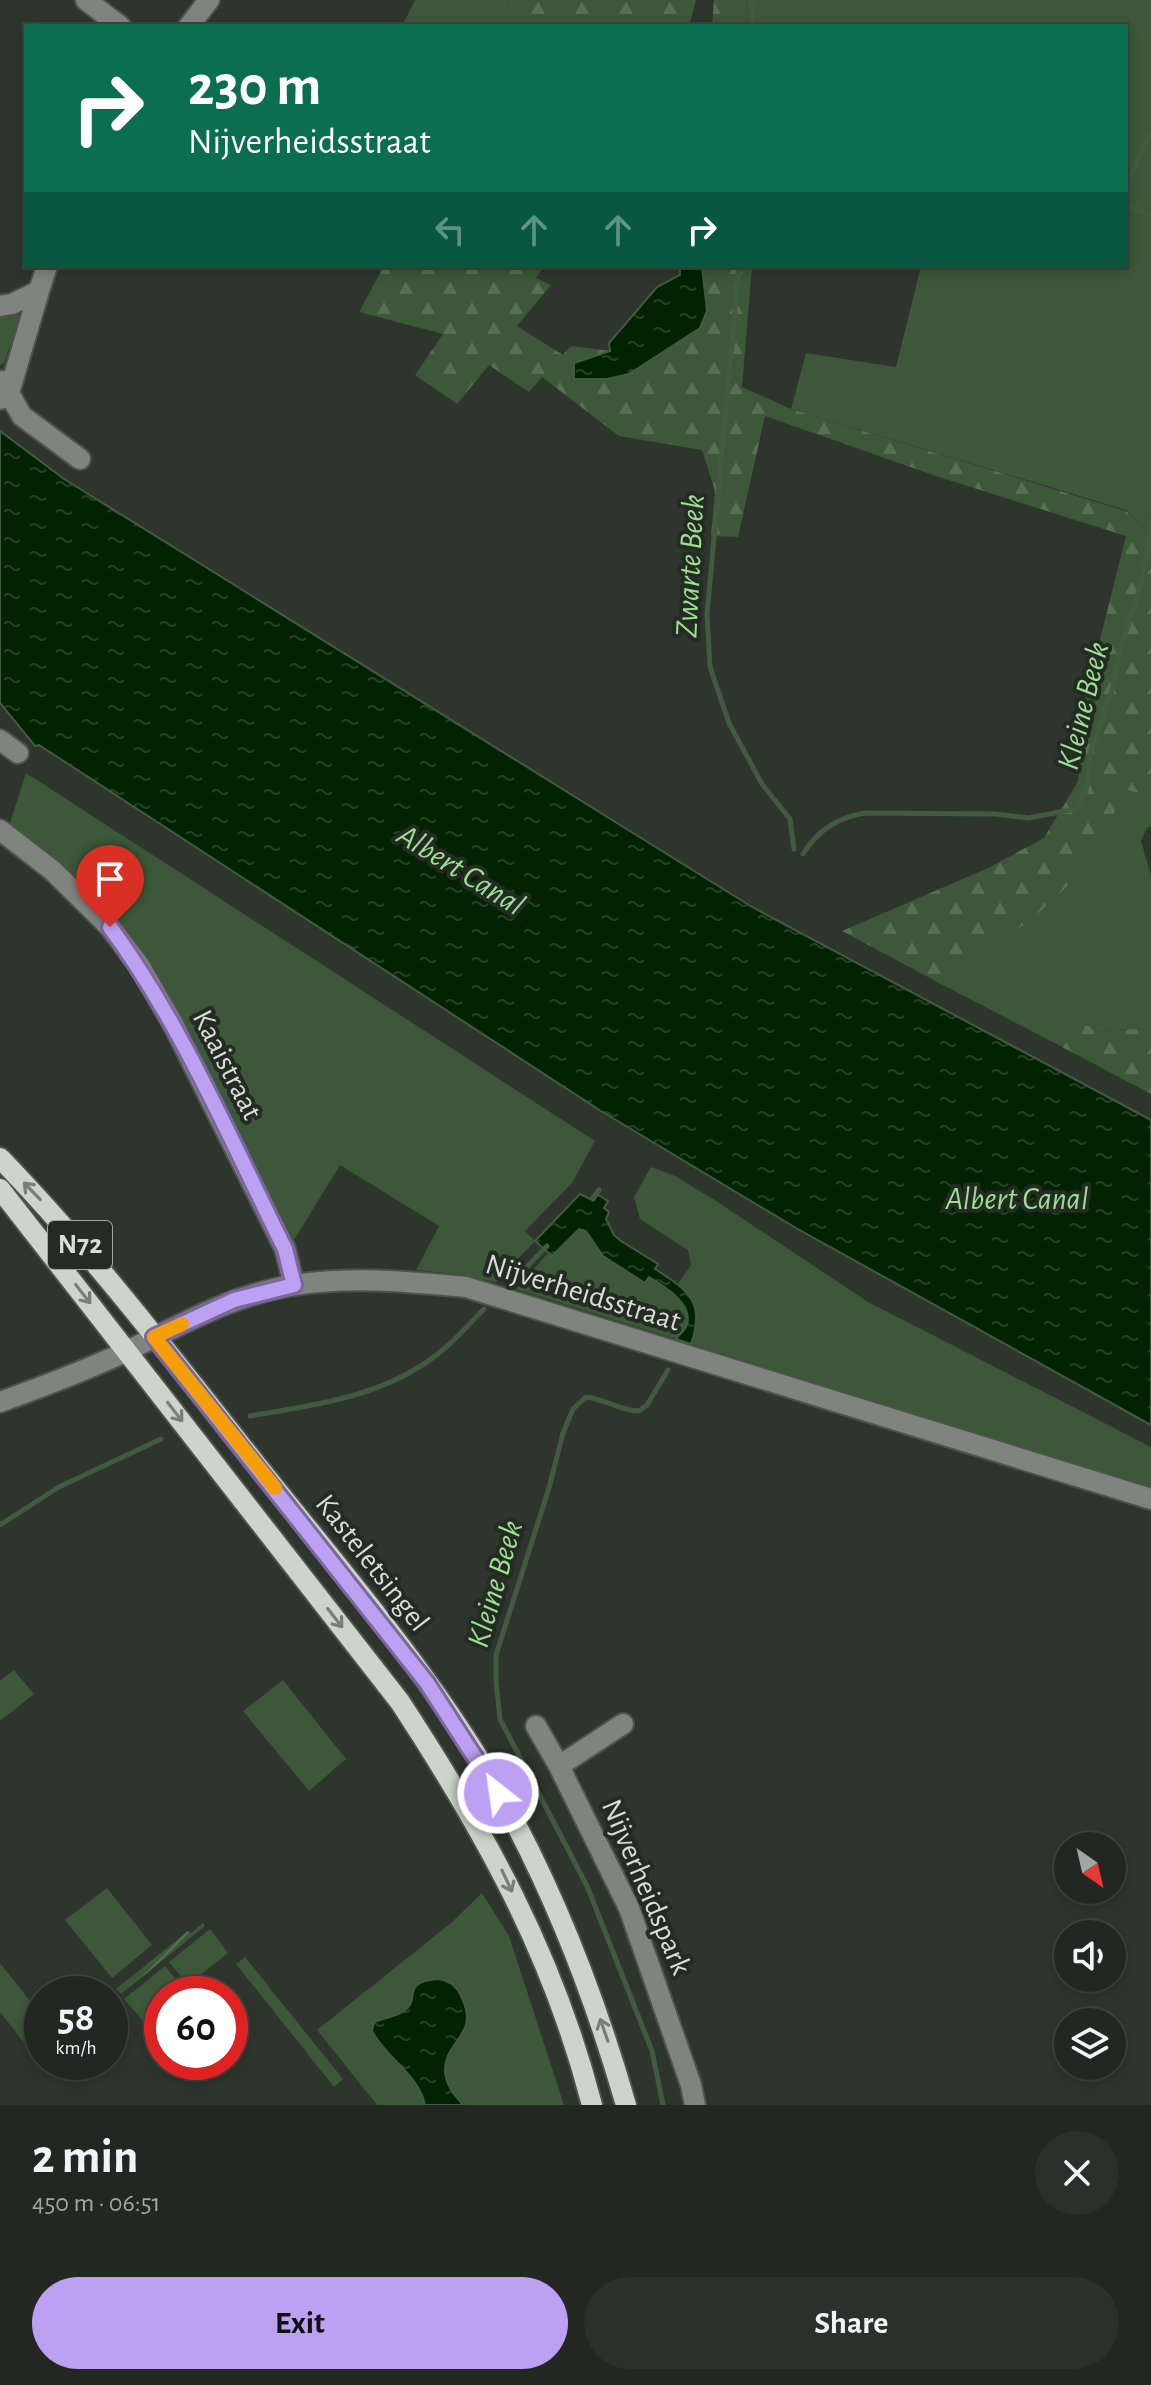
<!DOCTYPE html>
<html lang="en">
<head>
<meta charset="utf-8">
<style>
	body { margin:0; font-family:"Alegreya Sans",sans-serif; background:#2a302a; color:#f1f3f6; height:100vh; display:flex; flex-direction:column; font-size:30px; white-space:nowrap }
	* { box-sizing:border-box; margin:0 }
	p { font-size:26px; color:#a2a6a5 }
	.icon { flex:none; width:44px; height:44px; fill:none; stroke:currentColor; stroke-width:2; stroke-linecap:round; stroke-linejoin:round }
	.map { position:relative; height:2105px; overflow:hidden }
	.panel { display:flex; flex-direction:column; background:#222821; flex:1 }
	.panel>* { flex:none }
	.guide { position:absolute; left:24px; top:24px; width:1104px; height:244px; border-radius:0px; box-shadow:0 4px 12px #0003,0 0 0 2px #3f443f; background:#0b6e4f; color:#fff; overflow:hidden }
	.needle { width:52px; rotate:146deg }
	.buttons { position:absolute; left:1054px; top:1832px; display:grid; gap:16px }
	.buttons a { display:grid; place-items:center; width:72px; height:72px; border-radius:50%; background:#222821; box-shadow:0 4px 12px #0003,0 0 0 2px #3f443f; font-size:40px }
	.speed { position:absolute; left:24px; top:1976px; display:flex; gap:16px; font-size:40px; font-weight:700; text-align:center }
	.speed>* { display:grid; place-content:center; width:104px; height:104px; border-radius:50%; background:#222821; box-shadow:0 4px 12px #0003,0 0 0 2px #3f443f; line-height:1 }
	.speed small { font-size:20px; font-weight:400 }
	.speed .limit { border:12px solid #d22; background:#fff; color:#111 }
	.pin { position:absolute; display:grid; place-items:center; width:68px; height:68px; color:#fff; margin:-82px -34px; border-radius:50% 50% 50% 0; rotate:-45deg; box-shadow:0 0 8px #0007 }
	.pin .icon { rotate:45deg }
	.me { position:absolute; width:88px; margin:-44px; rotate:330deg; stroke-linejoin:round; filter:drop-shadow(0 0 6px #0008) }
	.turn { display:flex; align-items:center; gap:28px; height:168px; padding:0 32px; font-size:36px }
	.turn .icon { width:104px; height:104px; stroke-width:2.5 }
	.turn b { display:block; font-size:56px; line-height:68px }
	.lanes { display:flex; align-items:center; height:76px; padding:0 32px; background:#0003; justify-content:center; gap:40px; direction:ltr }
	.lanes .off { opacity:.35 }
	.round { display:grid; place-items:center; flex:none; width:84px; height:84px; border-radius:42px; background:#2a302a }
	.headline { display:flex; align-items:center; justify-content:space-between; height:136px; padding:0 32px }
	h1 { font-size:48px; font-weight:700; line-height:60px }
	.cta { display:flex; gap:16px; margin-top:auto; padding:16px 32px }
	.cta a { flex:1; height:92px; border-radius:48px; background:#bca0f2; color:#111; font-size:32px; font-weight:700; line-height:92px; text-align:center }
	.cta a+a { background:#2a302a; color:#f1f3f6 }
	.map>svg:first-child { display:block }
	.green { fill:#3c5838 }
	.forest { fill:url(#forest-firs) }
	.garden { fill:url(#garden-furrows) }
	.water { fill:url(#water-ripples); stroke:#425b40; stroke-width:2 }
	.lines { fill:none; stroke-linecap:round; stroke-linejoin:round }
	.stream { stroke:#425b40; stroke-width:5 }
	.minor-casing { stroke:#4c534b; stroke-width:24 }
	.major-casing { stroke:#4c534b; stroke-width:24 }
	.minor { stroke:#80847f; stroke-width:20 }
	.major { stroke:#cdd5cb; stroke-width:20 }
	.oneway { stroke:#788076 }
	.route-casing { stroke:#7a689d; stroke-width:20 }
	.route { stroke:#bca0f2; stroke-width:14 }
	.slow { stroke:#f59e0b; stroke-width:14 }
	.labels { text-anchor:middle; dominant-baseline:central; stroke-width:8; stroke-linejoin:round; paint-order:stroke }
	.shield { fill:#232b22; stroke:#a2a8a1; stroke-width:2 }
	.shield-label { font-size:28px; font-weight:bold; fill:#d8ddd7 }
	.street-label { font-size:30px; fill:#d8ddd7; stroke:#232b22 }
	.water-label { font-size:32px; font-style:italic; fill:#9cde92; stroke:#232b22 }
</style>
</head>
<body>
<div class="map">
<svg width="1151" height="2105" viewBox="0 0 1151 2105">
	<defs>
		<pattern id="forest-firs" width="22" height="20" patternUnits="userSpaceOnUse" patternTransform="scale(2)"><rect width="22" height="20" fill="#3c5838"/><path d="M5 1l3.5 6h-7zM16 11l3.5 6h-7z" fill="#577054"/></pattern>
		<pattern id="garden-furrows" width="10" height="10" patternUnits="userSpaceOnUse" patternTransform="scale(2)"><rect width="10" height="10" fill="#3c5838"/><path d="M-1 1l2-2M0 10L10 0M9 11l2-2" fill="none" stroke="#577054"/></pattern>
		<pattern id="water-ripples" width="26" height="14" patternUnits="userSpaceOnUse" patternTransform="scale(2)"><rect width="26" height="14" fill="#012300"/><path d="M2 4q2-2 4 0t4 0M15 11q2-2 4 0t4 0" fill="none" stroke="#254224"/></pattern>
	</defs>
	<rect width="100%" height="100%" fill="#2d352c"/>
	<path class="green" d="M 415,0 L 509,0 L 499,26 L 402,26 Z
		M 747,0 L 1151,0 L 1151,530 L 1144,529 L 1126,510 L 791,409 L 806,353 L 896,367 L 921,266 L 1126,266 L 1126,26 L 749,26 Z
		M 16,311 L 21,316 L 4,363 L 0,365 L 0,315 Z
		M 26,773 L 595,1141 L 572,1183 L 525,1231 L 535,1241 L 496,1282 L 457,1274 L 416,1270 L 439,1226 L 340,1165 L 294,1240 C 265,1184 237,1128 209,1072 C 185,1025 163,977 131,935 C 97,891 54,858 9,826 Z
		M 1125,790 L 1151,795 L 1151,827 L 1147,828 L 1141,841 L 1151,876 L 1151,1028 L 1098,1031 L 1081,1022 L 1062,1047 L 941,984 L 1025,922 L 1094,851 Z
		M 651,1167 L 675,1176 L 713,1199 L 868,1302 L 1151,1447 L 1151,1488 L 691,1344 C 699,1323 695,1299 678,1284 L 691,1265 L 688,1250 L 640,1219 L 634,1197 Z
		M 579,1229 L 587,1231 L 603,1256 L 645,1282 L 649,1277 C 663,1286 698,1306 685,1328 C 683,1332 679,1335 676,1339 L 516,1289 L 548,1253 L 552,1256 Z
		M 14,1670 L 34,1694 L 0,1721 L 0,1681 Z
		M 283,1680 L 346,1759 L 309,1791 L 243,1711 Z
		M 107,1888 L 152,1945 L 112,1978 L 65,1920 Z
		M 482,1893 L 509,1936 L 564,2105 L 377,2105 L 317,2030 L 451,1923 Z
		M 210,1929 L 228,1953 L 188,1985 L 169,1962 Z
		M 245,1957 L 343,2079 L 334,2087 L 236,1964 Z
		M 0,1963 L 42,2016 L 42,2057 L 38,2060 L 0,2012 Z
		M 165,1966 L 183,1988 L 176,1994 L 162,1994 L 162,2006 L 143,2021 L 124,1999 Z"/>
	<path class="forest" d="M 509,0 L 696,0 L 690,22 L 682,26 L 499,26 Z
		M 714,0 L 747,0 L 749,26 L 712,26 Z
		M 384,266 L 544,266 L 536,278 L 551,285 L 517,326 L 563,355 L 571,346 L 611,351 L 629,374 L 700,328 L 702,266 L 752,266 L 742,387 L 791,409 L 1126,511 L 1144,529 L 1151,530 L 1151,795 L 1125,790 C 1115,810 1106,832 1094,851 C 1059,908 994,945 941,984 L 842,931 L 988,868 L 1044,838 L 1078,781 L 1086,695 L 1126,536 L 936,476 L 765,416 L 738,537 L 711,536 L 715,491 L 702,450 L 619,436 L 542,377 L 529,392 L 489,365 L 457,404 L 415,375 L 443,334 L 359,312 Z
		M 1081,1022 L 1098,1031 L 1151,1028 L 1151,1094 L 1062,1047 Z"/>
	<path class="garden" d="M 203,1923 L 205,1926 L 121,1994 L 116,1989 L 188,1931 L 191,1933 Z"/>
	<path class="water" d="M 680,266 L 702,266 L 707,311 L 700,328 L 629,374 L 607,379 L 574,379 L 574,363 L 610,351 L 609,343 L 657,287 L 680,275 Z
		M 0,431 L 64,479 L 752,907 L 1151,1120 L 1151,1425 L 796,1228 L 601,1111 L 39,745 L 35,746 L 0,703 Z
		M 595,1193 L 608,1201 L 604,1208 L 609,1212 L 606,1219 L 614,1235 L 621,1241 L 658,1264 L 655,1269 C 688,1290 706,1302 691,1344 L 676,1339 C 679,1335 683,1332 685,1329 C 698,1306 664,1286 649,1277 L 645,1283 L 603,1256 L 586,1231 L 579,1229 L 552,1256 L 535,1241 L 580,1194 L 590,1199 Z
		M 437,1979 C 448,1980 456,1985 461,1996 C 481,2036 444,2039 445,2072 C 446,2086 455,2095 463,2105 L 425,2105 C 419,2075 386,2058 372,2031 L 374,2022 C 383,2018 396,2017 404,2011 C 422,1999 399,1983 437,1979 Z"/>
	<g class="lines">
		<path class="stream" d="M 750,0 L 753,26
			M 1126,185 L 1151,133
			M 1126,205 L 1151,215
			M 739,266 L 707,614 L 710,667 L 729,723 L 762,784 L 790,819 L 794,849
			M 803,854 C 818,830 837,818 865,813 L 995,814 L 1028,818 L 1076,809 L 1086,791 L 1091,750 L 1112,690 L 1119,654 L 1140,587 L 1149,549 L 1151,519
			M 593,1199 L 599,1190
			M 511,1283 L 547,1246
			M 250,1416 C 319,1404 390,1396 445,1348 C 459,1336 471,1322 484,1309
			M 0,1525 L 59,1487 L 161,1439
			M 663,2105 L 652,2051 L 587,1886 L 500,1719 L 496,1681 L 496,1655 L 549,1488 L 563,1433 L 573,1409 L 586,1397 C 605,1399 621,1411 639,1411 L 647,1405 L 668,1370"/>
		<g class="minor-casing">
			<path id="minor" d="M 86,0 L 120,26
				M 189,26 L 209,0
				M 0,306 L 12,304 L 39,291 L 47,266
				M 2,381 L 22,416 L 80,459
				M 0,399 L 9,393 L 39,291
				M 0,740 L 18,753
				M 0,830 L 52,870 L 110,927 L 139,965 L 173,1024 L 285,1249 L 294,1285
				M 0,1402 C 42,1387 84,1371 125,1352 C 180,1325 234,1294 295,1285 C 353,1276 409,1282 466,1287 L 1151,1499
				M 623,1724 L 559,1766 L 629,1908 L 691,2085 L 695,2105
				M 536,1726 L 559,1766"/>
		</g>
		<g class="major-casing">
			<path id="major" d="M 0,1158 C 92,1253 173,1359 255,1463 C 334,1562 418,1659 484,1767 C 547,1873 592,1987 626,2105
				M 0,1189 L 400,1702 C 485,1832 553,1954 592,2105"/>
		</g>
		<use href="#minor" class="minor"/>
		<use href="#major" class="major"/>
	</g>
	<defs><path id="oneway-shaft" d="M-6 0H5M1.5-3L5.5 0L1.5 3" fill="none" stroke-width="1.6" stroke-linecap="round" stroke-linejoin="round" transform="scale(2)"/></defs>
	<g class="oneway">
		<use href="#oneway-shaft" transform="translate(32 1191) rotate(-134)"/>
		<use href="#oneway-shaft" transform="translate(83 1294) rotate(52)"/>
		<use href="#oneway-shaft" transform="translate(175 1412) rotate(52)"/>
		<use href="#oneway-shaft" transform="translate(335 1618) rotate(52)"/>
		<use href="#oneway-shaft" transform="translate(507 1881) rotate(65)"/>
		<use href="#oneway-shaft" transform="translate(604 2030) rotate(-109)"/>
	</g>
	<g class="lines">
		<g class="route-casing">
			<path id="route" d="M 110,927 C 182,1025 230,1139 285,1249 L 294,1285 L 234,1300 L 154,1337 L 427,1683 L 498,1793"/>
		</g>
		<use href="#route" class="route"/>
		<path class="slow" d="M 182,1324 L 154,1337 L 275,1488"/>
	</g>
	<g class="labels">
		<rect class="shield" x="48" y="1221" width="64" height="48" rx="6"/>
		<g class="shield-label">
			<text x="80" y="1245">N72</text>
		</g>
		<g class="street-label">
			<text transform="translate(227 1065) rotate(63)">Kaaistraat</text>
			<text transform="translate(583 1293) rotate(17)">Nijverheidsstraat</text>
			<text transform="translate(372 1563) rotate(52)">Kasteletsingel</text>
			<text transform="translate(646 1887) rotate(67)">Nijverheidspark</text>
		</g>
		<g class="water-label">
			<text transform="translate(690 566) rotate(-87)">Zwarte Beek</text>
			<text transform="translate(1083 706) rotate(-76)">Kleine Beek</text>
			<text transform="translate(461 870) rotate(32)">Albert Canal</text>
			<text x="1017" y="1199">Albert Canal</text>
			<text transform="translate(495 1584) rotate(-74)">Kleine Beek</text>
		</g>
	</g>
</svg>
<div class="buttons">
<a><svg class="needle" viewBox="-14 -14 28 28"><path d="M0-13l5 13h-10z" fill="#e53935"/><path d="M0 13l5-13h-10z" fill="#a2a6a5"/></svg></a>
<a><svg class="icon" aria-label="sound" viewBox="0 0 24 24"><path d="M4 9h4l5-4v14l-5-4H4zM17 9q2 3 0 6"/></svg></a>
<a><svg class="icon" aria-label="layers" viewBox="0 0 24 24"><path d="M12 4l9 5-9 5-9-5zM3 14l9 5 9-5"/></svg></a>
</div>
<div class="speed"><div>58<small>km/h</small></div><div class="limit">60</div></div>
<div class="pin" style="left:110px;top:927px;background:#d93025"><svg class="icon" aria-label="arrive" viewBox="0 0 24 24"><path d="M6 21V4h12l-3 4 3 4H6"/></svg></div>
<svg class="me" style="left:498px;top:1793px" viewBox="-20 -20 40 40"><circle r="17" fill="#bca0f2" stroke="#fff" stroke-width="3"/><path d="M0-11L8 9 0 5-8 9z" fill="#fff"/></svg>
<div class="guide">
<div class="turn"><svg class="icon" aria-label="right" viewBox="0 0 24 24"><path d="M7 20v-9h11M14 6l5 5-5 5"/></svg><div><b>230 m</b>Nijverheidsstraat</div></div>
<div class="lanes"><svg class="icon off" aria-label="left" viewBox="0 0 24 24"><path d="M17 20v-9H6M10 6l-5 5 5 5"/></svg><svg class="icon off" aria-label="ahead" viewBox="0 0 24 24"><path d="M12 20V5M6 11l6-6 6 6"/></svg><svg class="icon off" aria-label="ahead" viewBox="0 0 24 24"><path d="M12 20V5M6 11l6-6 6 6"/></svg><svg class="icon" aria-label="right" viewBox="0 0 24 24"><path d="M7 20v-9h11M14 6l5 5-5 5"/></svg></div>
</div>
</div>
<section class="panel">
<div class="headline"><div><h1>2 min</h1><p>450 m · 06:51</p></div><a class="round"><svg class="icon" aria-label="close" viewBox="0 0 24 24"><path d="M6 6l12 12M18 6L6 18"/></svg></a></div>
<div class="cta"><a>Exit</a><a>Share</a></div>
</section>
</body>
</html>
